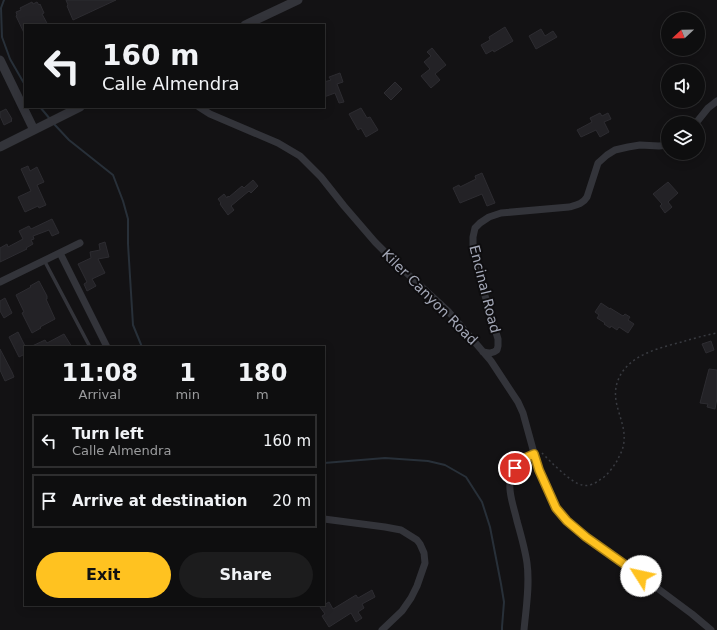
<!DOCTYPE html>
<html lang="en">
<head>
<meta charset="utf-8">
<style>
	body { margin:0; font-family:"DejaVu Sans",sans-serif; background:#1c1c1d; color:#f1f3f6; height:100vh; display:flex; flex-direction:column; font-size:15px; white-space:nowrap }
	* { box-sizing:border-box; margin:0 }
	p { font-size:13px; color:#9b9c9e }
	.icon { flex:none; width:22px; height:22px; fill:none; stroke:currentColor; stroke-width:2; stroke-linecap:round; stroke-linejoin:round }
	.map { position:relative; flex:1; overflow:hidden }
	.drawer { position:absolute; left:24px; top:346px; width:301px; height:260px; display:flex; flex-direction:column; background:#0e0e0f; border-radius:0px; box-shadow:0 2px 10px #0003,0 0 0 1px #2e2e2f }
	.drawer>* { flex:none }
	.guide { position:absolute; left:24px; top:24px; width:301px; height:84px; border-radius:0px; box-shadow:0 2px 10px #0003,0 0 0 1px #2e2e2f; background:#0e0e0f; color:#f1f3f6; overflow:hidden }
	.needle { width:26px; rotate:248deg }
	.buttons { position:absolute; left:661px; top:12px; display:grid; gap:8px }
	.buttons a { display:grid; place-items:center; width:44px; height:44px; border-radius:50%; background:#0e0e0f; box-shadow:0 2px 10px #0003,0 0 0 1px #2e2e2f; font-size:20px }
	.pin { position:absolute; display:grid; place-items:center; width:34px; height:34px; color:#fff; margin:-17px; border:2px solid #fff; border-radius:50%; box-shadow:0 1px 4px #0007 }
	.me { position:absolute; width:44px; margin:-22px; rotate:305deg; stroke-linejoin:round; filter:drop-shadow(0 0 3px #0008) }
	.turn { display:flex; align-items:center; gap:14px; height:84px; padding:0 12px; font-size:18px }
	.turn .icon { width:52px; height:52px; stroke-width:2.5 }
	.turn b { display:block; font-size:28px; line-height:34px }
	.eta { display:flex; justify-content:space-evenly; align-items:center; height:68px; text-align:center }
	.eta b { font-size:24px; font-weight:700; line-height:28px }
	.cta { display:flex; gap:8px; margin-top:auto; padding:8px 12px }
	.cta a { flex:1; height:46px; border-radius:24px; background:#ffc220; color:#111; font-size:16px; font-weight:700; line-height:46px; text-align:center }
	.cta a+a { background:#1c1c1d; color:#f1f3f6 }
	ul { padding:0; list-style:none }
	li { display:flex; align-items:center; gap:12px; height:54px; margin:0 8px 6px; padding:0 4px; border:2px solid #2e2e2f; border-radius:0px }
	li div { flex:1 }
	li b { display:block; font-size:15px }
	li em { font-style:normal }
	.map>svg:first-child { display:block }
	.lines { fill:none; stroke-linecap:round; stroke-linejoin:round }
	.stream { stroke:#283039; stroke-width:2 }
	.building { fill:#232226; stroke:#2d2c31 }
	.path { stroke:#393b41; stroke-width:1.5; stroke-dasharray:2 3; stroke-linecap:butt }
	.service { stroke:#33343a; stroke-width:3.5 }
	.minor { stroke:#33343a; stroke-width:7 }
	.tertiary { stroke:#33343a; stroke-width:9 }
	.route-casing { stroke:#a67e15; stroke-width:10 }
	.route { stroke:#ffc220; stroke-width:7 }
	.labels { text-anchor:middle; dominant-baseline:central; stroke-width:4; stroke-linejoin:round; paint-order:stroke }
	.street-label { font-size:14px; fill:#a3a7b6; stroke:#0e0d0f }
</style>
</head>
<body>
<div class="map">
<svg width="717" height="630" viewBox="0 0 717 630">
	<rect width="100%" height="100%" fill="#131214"/>
	<g class="lines">
		<path class="stream" d="M 4,0 L 1,8 L 2,37 L 10,59 L 25,85
			M 40,107 L 50,119
			M 54,124 L 69,140 L 113,175 L 123,201 L 128,219 L 128,244 L 133,325 L 142,347
			M 324,463 L 385,458 L 428,461 L 445,465 L 466,477 L 482,502 L 490,527 L 501,584 L 504,602 L 502,627 L 502,630"/>
	</g>
	<path class="building" d="M 66,0 L 116,0 L 73,20 L 67,6 L 68,5 Z
		M 32,2 L 33,4 L 37,2 L 39,5 L 40,4 L 44,13 L 42,14 L 48,25 L 25,25 L 25,35 L 16,16 L 17,15 L 16,12 L 21,10 L 20,8 Z
		M 505,27 L 513,41 L 494,52 L 493,50 L 486,54 L 481,45 L 490,40 L 489,37 Z
		M 541,29 L 545,36 L 553,31 L 557,37 L 536,49 L 529,36 Z
		M 432,48 L 446,65 L 435,74 L 440,80 L 431,88 L 421,76 L 430,69 L 424,62 L 431,56 L 427,52 Z
		M 340,73 L 343,82 L 337,84 L 344,102 L 339,103 L 335,93 L 324,97 L 324,82 L 331,80 L 329,77 Z
		M 395,82 L 402,89 L 391,100 L 384,93 Z
		M 361,108 L 367,118 L 370,117 L 378,130 L 366,137 L 361,128 L 358,130 L 349,114 Z
		M 6,109 L 12,119 L 11,120 L 12,121 L 4,125 L 0,116 L 0,112 Z
		M 600,113 L 602,116 L 608,113 L 611,119 L 604,122 L 609,132 L 600,137 L 596,130 L 581,137 L 577,130 L 592,122 L 590,118 Z
		M 28,166 L 30,171 L 37,167 L 44,182 L 37,185 L 46,205 L 39,208 L 38,206 L 25,212 L 18,197 L 31,191 L 21,169 Z
		M 482,173 L 495,203 L 487,206 L 482,194 L 460,203 L 453,188 L 459,185 L 460,187 L 476,179 L 475,176 Z
		M 253,180 L 258,186 L 251,193 L 249,191 L 231,206 L 234,210 L 228,215 L 220,204 L 221,203 L 218,199 L 224,194 L 227,198 L 228,196 L 229,197 L 242,186 L 244,188 Z
		M 668,182 L 678,193 L 668,202 L 672,207 L 665,213 L 660,206 L 662,204 L 653,194 Z
		M 52,219 L 59,233 L 52,236 L 49,230 L 33,236 L 34,239 L 31,240 L 33,244 L 26,248 L 27,249 L 0,262 L 0,248 L 7,244 L 8,247 L 23,239 L 19,231 L 29,226 L 31,229 Z
		M 105,242 L 109,257 L 98,259 L 105,273 L 92,279 L 96,286 L 87,291 L 84,284 L 87,282 L 78,264 L 91,258 L 90,252 L 100,250 L 99,244 Z
		M 39,281 L 47,296 L 47,299 L 46,299 L 55,319 L 40,327 L 41,328 L 32,333 L 22,313 L 24,312 L 16,295 L 31,287 L 30,286 Z
		M 5,298 L 12,313 L 4,318 L 0,311 L 0,301 Z
		M 601,303 L 610,309 L 610,308 L 623,316 L 625,314 L 630,317 L 628,320 L 634,324 L 628,333 L 619,327 L 617,330 L 611,326 L 610,328 L 604,324 L 605,323 L 597,318 L 599,315 L 595,312 Z
		M 18,332 L 25,346 L 25,354 L 19,357 L 9,337 Z
		M 64,334 L 72,347 L 30,347 L 45,340 L 47,343 Z
		M 711,341 L 714,350 L 706,353 L 702,344 Z
		M 0,349 L 12,372 L 14,377 L 5,381 L 0,370 Z
		M 709,369 L 717,370 L 717,398 L 715,409 L 707,407 L 708,404 L 700,403 Z
		M 372,590 L 375,597 L 362,604 L 364,608 L 358,612 L 362,618 L 356,622 L 351,613 L 329,627 L 322,616 L 325,614 L 320,607 L 329,602 L 333,609 L 356,595 L 358,598 Z"/>
	<g class="lines">
		<path class="path" d="M 542,453 C 550,461 571,483 582,485 C 589,487 596,483 601,479 C 608,475 613,467 617,461 C 619,456 622,452 623,447 C 630,420 603,400 623,371 C 637,352 664,347 685,341 C 695,338 706,335 717,333"/>
		<path class="service" d="M 44,260 L 90,347"/>
		<path class="minor" d="M 199,107 L 210,114 L 278,143 L 300,156 L 321,177 L 344,206 L 375,242 L 399,266 L 448,311 L 491,361 L 518,402 L 523,413 L 534,453 L 539,470 L 556,508 L 567,521 L 586,537 L 641,576 L 692,614 L 711,630
			M 696,123 L 708,108 L 717,101
			M 60,253 L 107,347
			M 0,282 L 80,243
			M 483,352 C 489,353 492,354 497,350 L 498,346 L 498,339 L 480,279 L 476,261 L 473,246 L 473,237 L 475,228 L 480,223 L 489,217 L 501,213 L 569,207 C 576,205 583,204 587,197 L 598,163 L 607,155 L 615,150 L 628,147 L 640,145 L 659,146 L 668,145
			M 324,519 L 385,527 L 401,530 L 417,540 L 420,544 L 424,553 L 425,563 L 417,586 L 411,598 L 402,611 L 382,630
			M 524,630 C 526,608 530,585 527,563 C 525,549 521,535 517,521 C 514,507 506,488 512,473 C 515,464 525,458 534,453"/>
		<path class="tertiary" d="M 245,25 L 298,0
			M 0,60 L 34,130
			M 0,147 L 80,107"/>
	</g>
	<g class="lines">
		<g class="route-casing">
			<path id="route" d="M 515,468 L 525,458 L 534,454 L 539,470 L 556,508 L 567,521 L 586,537 L 641,576"/>
		</g>
		<use href="#route" class="route"/>
	</g>
	<g class="labels">
		<g class="street-label">
			<text transform="translate(485 289) rotate(76)">Encinal Road</text>
			<text transform="translate(430 297) rotate(45)">Kiler Canyon Road</text>
		</g>
	</g>
</svg>
<div class="buttons">
<a><svg class="needle" viewBox="-14 -14 28 28"><path d="M0-13l5 13h-10z" fill="#e53935"/><path d="M0 13l5-13h-10z" fill="#9b9c9e"/></svg></a>
<a><svg class="icon" aria-label="sound" viewBox="0 0 24 24"><path d="M4 9h4l5-4v14l-5-4H4zM17 9q2 3 0 6"/></svg></a>
<a><svg class="icon" aria-label="layers" viewBox="0 0 24 24"><path d="M12 4l9 5-9 5-9-5zM3 14l9 5 9-5"/></svg></a>
</div>
<div class="pin" style="left:515px;top:468px;background:#d93025"><svg class="icon" aria-label="arrive" viewBox="0 0 24 24"><path d="M6 21V4h12l-3 4 3 4H6"/></svg></div>
<svg class="me" style="left:641px;top:576px" viewBox="-20 -20 40 40"><circle r="19" fill="#fff"/><path d="M0-13L10 11 0 6-10 11z" fill="#ffc220"/></svg>
<div class="guide">
<div class="turn"><svg class="icon" aria-label="left" viewBox="0 0 24 24"><path d="M17 20v-9H6M10 6l-5 5 5 5"/></svg><div><b>160 m</b>Calle Almendra</div></div>
</div>
<section class="drawer">
<div class="eta">
<div><b>11:08</b><p>Arrival</p></div>
<div><b>1</b><p>min</p></div>
<div><b>180</b><p>m</p></div>
</div>
<ul>
<li><svg class="icon" aria-label="left" viewBox="0 0 24 24"><path d="M17 20v-9H6M10 6l-5 5 5 5"/></svg><div><b>Turn left</b><p>Calle Almendra</p></div><em>160 m</em></li>
<li><svg class="icon" aria-label="arrive" viewBox="0 0 24 24"><path d="M6 21V4h12l-3 4 3 4H6"/></svg><div><b>Arrive at destination</b></div><em>20 m</em></li>
</ul>
<div class="cta"><a>Exit</a><a>Share</a></div>
</section>
</div>
</body>
</html>
